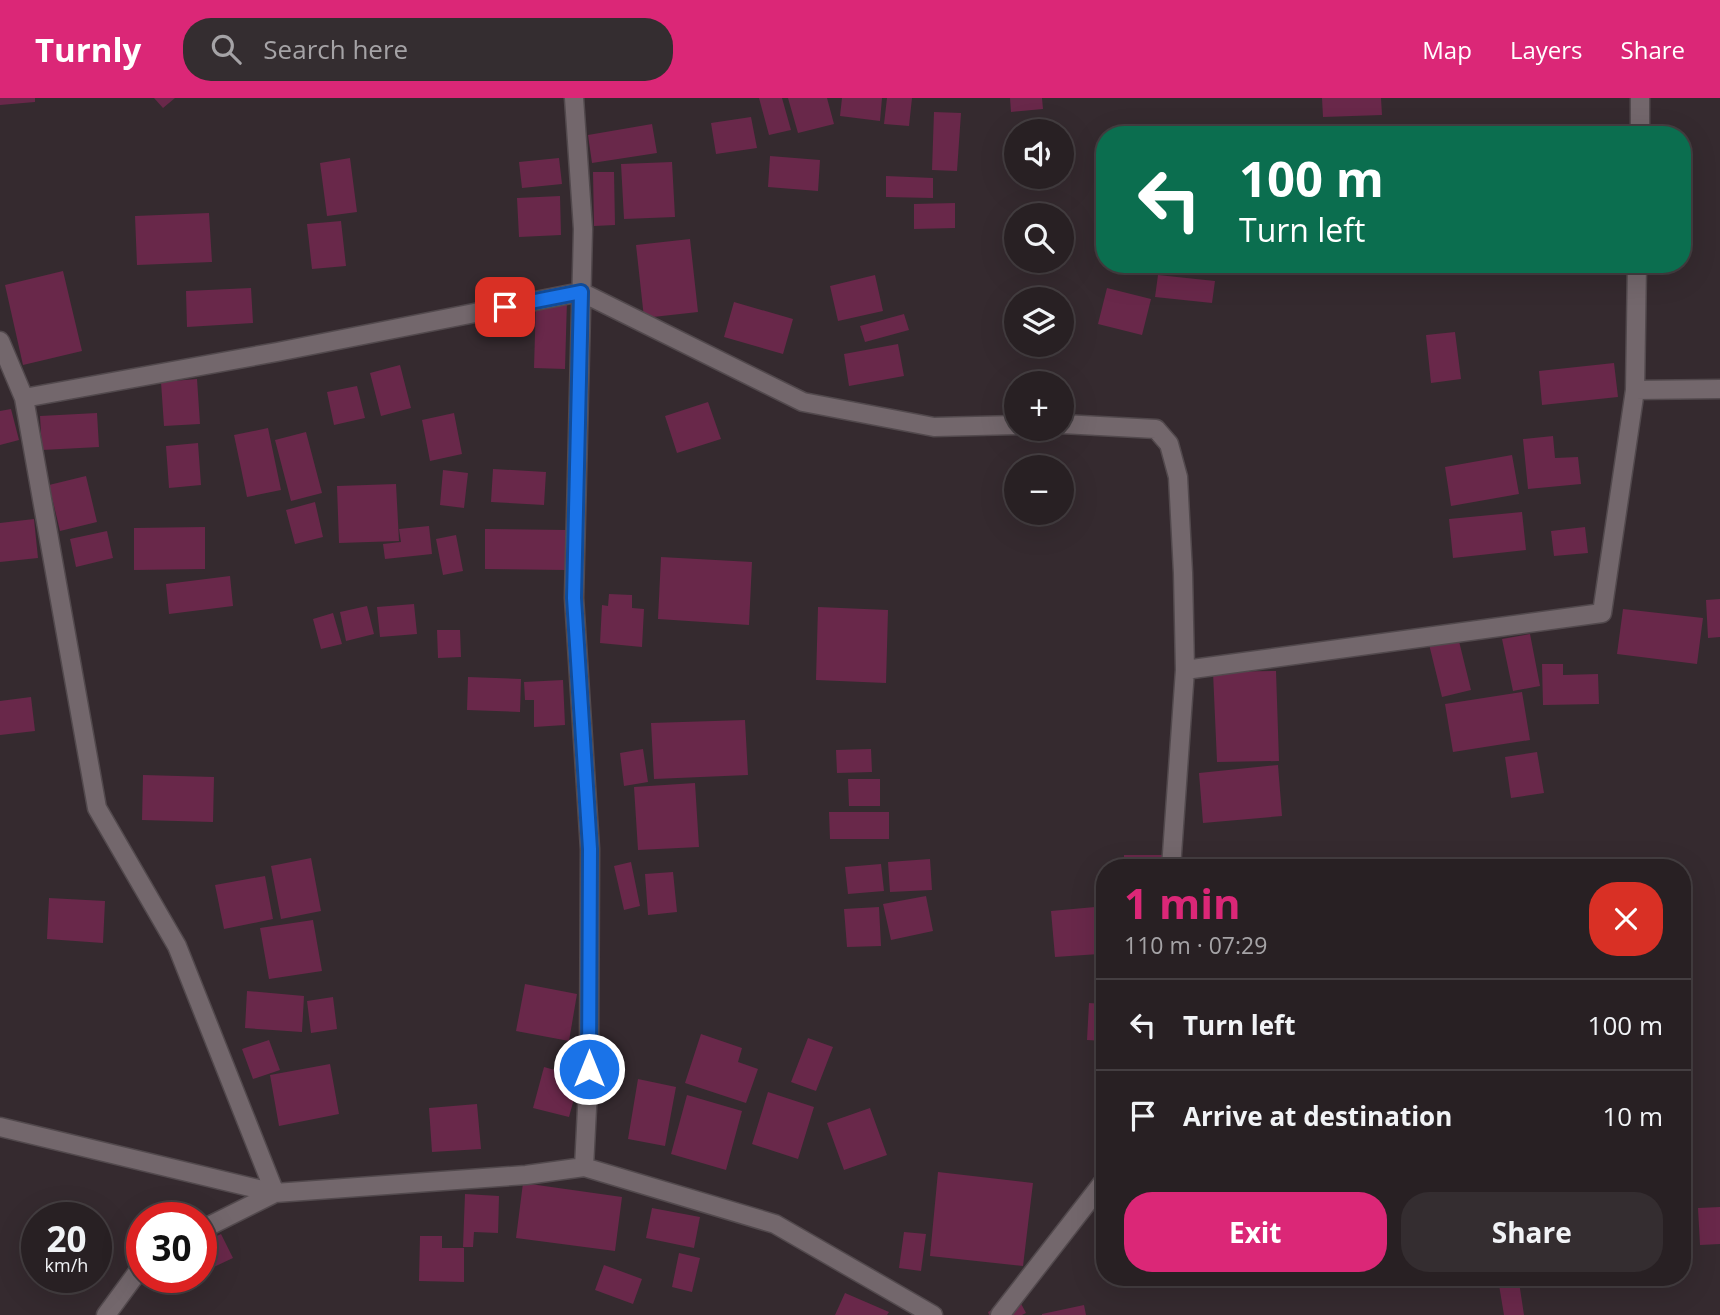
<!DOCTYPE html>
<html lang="en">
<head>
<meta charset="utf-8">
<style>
	body { margin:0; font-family:"Open Sans",sans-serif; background:#342d30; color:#f1f3f6; height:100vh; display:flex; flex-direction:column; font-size:26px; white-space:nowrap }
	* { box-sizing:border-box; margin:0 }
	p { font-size:23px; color:#a5a3a6 }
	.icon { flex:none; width:38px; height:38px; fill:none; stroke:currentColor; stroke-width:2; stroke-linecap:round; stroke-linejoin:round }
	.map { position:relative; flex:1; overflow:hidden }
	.details { position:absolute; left:1096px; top:761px; width:595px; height:427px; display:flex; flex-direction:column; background:#282023; border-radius:28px; box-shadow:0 7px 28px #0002,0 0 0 2px #443e41 }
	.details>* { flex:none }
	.hud { position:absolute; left:1096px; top:28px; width:595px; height:147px; border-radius:28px; box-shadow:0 7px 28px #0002,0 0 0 2px #443e41; background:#0b6e4f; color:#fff; overflow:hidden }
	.tools { position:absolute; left:1004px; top:21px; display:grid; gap:14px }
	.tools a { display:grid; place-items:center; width:70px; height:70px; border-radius:50%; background:#282023; box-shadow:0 7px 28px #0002,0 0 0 2px #443e41; font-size:35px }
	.speed { position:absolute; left:21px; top:1104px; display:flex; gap:14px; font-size:35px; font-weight:700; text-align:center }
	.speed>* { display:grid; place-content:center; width:91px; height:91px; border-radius:50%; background:#282023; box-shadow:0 7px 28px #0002,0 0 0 2px #443e41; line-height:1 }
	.speed small { font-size:18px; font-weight:400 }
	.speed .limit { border:10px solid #d22; background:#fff; color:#111 }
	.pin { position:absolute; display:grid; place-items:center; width:60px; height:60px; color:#fff; margin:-30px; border-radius:14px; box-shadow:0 4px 10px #0006 }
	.me { position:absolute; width:77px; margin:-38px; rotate:0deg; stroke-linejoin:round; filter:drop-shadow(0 0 5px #0008) }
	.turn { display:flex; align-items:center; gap:24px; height:147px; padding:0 28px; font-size:32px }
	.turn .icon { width:91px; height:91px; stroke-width:2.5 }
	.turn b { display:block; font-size:49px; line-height:60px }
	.round { display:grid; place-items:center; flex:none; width:74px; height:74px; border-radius:28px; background:#342d30 }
	.summary { display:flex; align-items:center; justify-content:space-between; height:119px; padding:0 28px }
	h1 { font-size:42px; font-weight:700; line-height:52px; color:#db2777 }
	.cta { display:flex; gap:14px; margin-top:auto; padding:14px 28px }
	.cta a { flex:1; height:80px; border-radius:28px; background:#db2777; color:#fff; font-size:28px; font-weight:700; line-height:80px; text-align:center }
	.cta a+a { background:#342d30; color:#f1f3f6 }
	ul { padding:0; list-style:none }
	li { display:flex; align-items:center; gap:21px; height:91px; padding:0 28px; border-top:2px solid #443e41 }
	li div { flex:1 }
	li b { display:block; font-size:26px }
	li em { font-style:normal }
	header { display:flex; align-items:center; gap:42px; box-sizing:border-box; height:98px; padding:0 35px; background:#db2777; color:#fff }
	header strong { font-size:33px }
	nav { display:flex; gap:38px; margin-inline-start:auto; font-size:24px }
	.search { width:490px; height:63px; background:#342d30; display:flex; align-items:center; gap:18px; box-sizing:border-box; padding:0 24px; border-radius:28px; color:#a5a3a6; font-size:26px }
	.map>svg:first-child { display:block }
	.building { fill:#69284a }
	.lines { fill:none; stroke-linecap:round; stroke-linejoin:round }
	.minor-casing { stroke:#52494d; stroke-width:21 }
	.minor { stroke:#73676c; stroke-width:18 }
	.route-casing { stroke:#114b97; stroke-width:18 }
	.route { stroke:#1a73e8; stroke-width:12 }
</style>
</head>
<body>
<header>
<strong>Turnly</strong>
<div class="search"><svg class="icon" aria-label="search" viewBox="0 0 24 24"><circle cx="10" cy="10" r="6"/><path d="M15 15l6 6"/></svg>Search here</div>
<nav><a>Map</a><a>Layers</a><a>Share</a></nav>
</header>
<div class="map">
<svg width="1720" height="1217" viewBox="0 0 1720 1217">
	<rect width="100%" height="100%" fill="#352a2f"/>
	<path class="building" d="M 0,0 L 35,0 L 35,4 L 0,7 Z
		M 154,0 L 175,0 L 163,10 Z
		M 759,0 L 782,0 L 791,32 L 769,37 Z
		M 788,0 L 827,0 L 834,26 L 798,35 Z
		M 842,0 L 882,0 L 880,23 L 840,18 Z
		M 887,0 L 912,0 L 909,28 L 884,26 Z
		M 1010,0 L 1042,0 L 1043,11 L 1011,14 Z
		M 1322,0 L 1381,0 L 1382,17 L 1323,19 Z
		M 934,14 L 961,15 L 957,73 L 932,72 Z
		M 751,19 L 757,50 L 716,56 L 711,25 Z
		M 652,26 L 657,55 L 592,65 L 588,37 Z
		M 770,58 L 820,62 L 818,93 L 768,89 Z
		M 350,60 L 357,114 L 327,118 L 320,65 Z
		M 559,60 L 562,86 L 522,90 L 519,64 Z
		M 672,64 L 675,119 L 624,121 L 621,66 Z
		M 593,74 L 614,74 L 615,127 L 594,128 Z
		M 886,78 L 933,80 L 933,100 L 886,99 Z
		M 560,98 L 561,137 L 519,139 L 517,100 Z
		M 955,105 L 955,130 L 914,131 L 914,106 Z
		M 209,115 L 212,164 L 137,167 L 135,118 Z
		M 341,123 L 346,168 L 312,171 L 307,126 Z
		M 690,141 L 698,214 L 644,220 L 636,147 Z
		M 63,173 L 82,253 L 23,267 L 5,187 Z
		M 875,177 L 883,213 L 838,223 L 830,188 Z
		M 1158,177 L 1215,183 L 1212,205 L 1155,199 Z
		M 251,190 L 253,225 L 187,229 L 186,193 Z
		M 1107,190 L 1151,201 L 1142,237 L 1098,226 Z
		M 536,202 L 567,202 L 565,271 L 534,270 Z
		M 734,204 L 793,221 L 783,256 L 724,239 Z
		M 904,216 L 909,232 L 865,244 L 860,228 Z
		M 1455,234 L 1461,281 L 1431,285 L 1426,237 Z
		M 898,246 L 904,278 L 849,288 L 844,256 Z
		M 1614,265 L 1618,299 L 1542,307 L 1539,273 Z
		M 400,267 L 411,310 L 381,318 L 370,275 Z
		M 197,281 L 200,326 L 164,328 L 161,284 Z
		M 357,288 L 365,320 L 334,327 L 327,294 Z
		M 708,304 L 721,341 L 677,355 L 665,318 Z
		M 11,311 L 19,342 L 0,347 L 0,313 Z
		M 97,315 L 99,349 L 42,352 L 40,318 Z
		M 454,315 L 462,356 L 430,363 L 422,322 Z
		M 268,330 L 281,392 L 247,399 L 234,337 Z
		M 306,334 L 322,395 L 291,403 L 275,342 Z
		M 1553,338 L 1555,360 L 1578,359 L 1581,386 L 1528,391 L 1523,341 Z
		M 198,345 L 201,387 L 169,390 L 166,348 Z
		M 1512,357 L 1519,396 L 1451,408 L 1445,369 Z
		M 493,371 L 546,374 L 544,407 L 491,404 Z
		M 443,372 L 468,375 L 464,410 L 440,407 Z
		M 86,378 L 97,424 L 60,433 L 49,387 Z
		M 396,386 L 399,443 L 339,445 L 337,388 Z
		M 315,404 L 323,439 L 295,446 L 286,412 Z
		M 1522,414 L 1526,452 L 1453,460 L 1449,421 Z
		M 34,421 L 38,460 L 0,464 L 0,425 Z
		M 429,428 L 432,456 L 385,461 L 383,446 L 401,444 L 399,431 Z
		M 205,429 L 205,471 L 134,472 L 134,430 Z
		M 1585,429 L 1588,455 L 1554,458 L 1551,433 Z
		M 485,431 L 567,432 L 566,472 L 485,471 Z
		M 107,433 L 113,460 L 76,469 L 70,441 Z
		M 456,437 L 463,473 L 443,477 L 436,441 Z
		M 661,459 L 752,464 L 749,527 L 658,521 Z
		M 230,478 L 233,508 L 169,516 L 166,486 Z
		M 609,496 L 632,497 L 632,510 L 644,511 L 642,549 L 600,545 L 602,507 L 608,508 Z
		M 1720,501 L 1720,539 L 1708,540 L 1706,502 Z
		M 414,506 L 417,536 L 380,539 L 377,509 Z
		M 367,508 L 374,536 L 346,543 L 340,514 Z
		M 818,509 L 888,512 L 886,585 L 816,582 Z
		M 1623,511 L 1703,520 L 1697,566 L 1617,556 Z
		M 333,515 L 342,546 L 321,551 L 313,521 Z
		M 1455,527 L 1471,592 L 1442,599 L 1426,534 Z
		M 437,532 L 460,532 L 461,559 L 438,560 Z
		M 1530,536 L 1540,588 L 1513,593 L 1502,541 Z
		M 1542,566 L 1563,566 L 1563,577 L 1598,576 L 1599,606 L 1543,607 Z
		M 1276,573 L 1279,663 L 1217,664 L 1213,574 Z
		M 468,579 L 521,581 L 520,614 L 467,612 Z
		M 563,582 L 565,627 L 534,629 L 534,602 L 525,602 L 524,584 Z
		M 1522,594 L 1530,642 L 1453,654 L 1445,606 Z
		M 31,599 L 35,633 L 0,637 L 0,603 Z
		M 745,622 L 748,677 L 654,681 L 651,625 Z
		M 643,651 L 648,684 L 624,688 L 620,655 Z
		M 871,651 L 872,674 L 837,675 L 836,652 Z
		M 1537,654 L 1544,695 L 1511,700 L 1505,659 Z
		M 1278,667 L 1282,718 L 1203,725 L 1199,675 Z
		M 143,677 L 214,679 L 213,724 L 142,722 Z
		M 848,681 L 880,681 L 880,708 L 849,708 Z
		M 695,685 L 699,749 L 638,752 L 634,689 Z
		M 829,714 L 889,714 L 889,741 L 830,741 Z
		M 1124,757 L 1170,757 L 1170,770 L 1124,770 Z
		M 311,760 L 321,813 L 281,821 L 271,768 Z
		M 930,761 L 932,792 L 890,794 L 888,764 Z
		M 631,764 L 640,808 L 624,812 L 614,768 Z
		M 881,766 L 884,793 L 848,796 L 845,769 Z
		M 673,774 L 677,814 L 648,817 L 645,776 Z
		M 265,778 L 273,821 L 224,831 L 215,787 Z
		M 926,798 L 933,833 L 891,842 L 883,806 Z
		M 49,800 L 105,803 L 103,845 L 47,841 Z
		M 879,809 L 881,848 L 847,849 L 844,811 Z
		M 1095,809 L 1099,856 L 1055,859 L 1051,813 Z
		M 313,822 L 322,873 L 269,881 L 260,830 Z
		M 525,886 L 577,896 L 569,943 L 516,933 Z
		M 247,893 L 304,898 L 302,934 L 245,930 Z
		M 333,899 L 337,931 L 311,935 L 307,903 Z
		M 1089,905 L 1104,906 L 1104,943 L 1087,942 Z
		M 701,936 L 742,950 L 738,964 L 758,971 L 746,1005 L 685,985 Z
		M 808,940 L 833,949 L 816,993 L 791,984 Z
		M 269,942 L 280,972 L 253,981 L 242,951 Z
		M 330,966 L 339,1016 L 279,1028 L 270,977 Z
		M 544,969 L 580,979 L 569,1019 L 533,1010 Z
		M 638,981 L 676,989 L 665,1048 L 628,1041 Z
		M 768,994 L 814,1009 L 798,1061 L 752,1046 Z
		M 687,997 L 742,1013 L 726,1072 L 671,1056 Z
		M 477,1006 L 481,1051 L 432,1054 L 429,1010 Z
		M 870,1010 L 887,1057 L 844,1072 L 827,1025 Z
		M 938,1074 L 1033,1085 L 1023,1168 L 930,1158 Z
		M 523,1085 L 622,1099 L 615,1153 L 516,1140 Z
		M 465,1096 L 499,1098 L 498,1135 L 474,1134 L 473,1149 L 463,1149 Z
		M 1682,1109 L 1685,1109 L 1688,1164 L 1682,1164 Z
		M 1720,1109 L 1720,1146 L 1700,1147 L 1698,1110 Z
		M 652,1110 L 700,1119 L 694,1150 L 646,1140 Z
		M 904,1134 L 926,1136 L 921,1173 L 899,1170 Z
		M 221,1136 L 233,1160 L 201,1175 L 201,1146 Z
		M 420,1138 L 442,1138 L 442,1150 L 464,1150 L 464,1184 L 419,1183 Z
		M 679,1155 L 700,1160 L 692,1194 L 672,1189 Z
		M 604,1167 L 642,1181 L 633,1206 L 595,1192 Z
		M 1519,1184 L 1524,1217 L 1504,1217 L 1499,1187 Z
		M 845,1195 L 889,1214 L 887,1217 L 835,1217 Z
		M 1017,1198 L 1026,1215 L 1022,1217 L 989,1217 L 988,1214 Z
		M 1084,1207 L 1086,1217 L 1042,1217 L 1042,1216 Z"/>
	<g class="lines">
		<g class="minor-casing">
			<path id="minor" d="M 574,0 L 583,131 L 574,500 L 590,751 L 589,971 L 584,1069
				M 1640,37 L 1640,0
				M 0,243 L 24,300 L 97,710 L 177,848 L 275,1095 L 0,1029
				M 1635,292 L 1720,291
				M 24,300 L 277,254 L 581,194 L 803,304 L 934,329 L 1017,327
				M 1062,326 L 1156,331 L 1169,346 L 1178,379 L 1183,475 L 1185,572 L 1171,770
				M 1185,572 L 1602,515 L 1635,292 L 1637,166
				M 201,1132 L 275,1095 L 526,1077 L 584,1069 L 775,1126 L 933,1217
				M 106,1217 L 142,1168
				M 1000,1217 L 1104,1083"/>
		</g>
		<use href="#minor" class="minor"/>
	</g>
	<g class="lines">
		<g class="route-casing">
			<path id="route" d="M 505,209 L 581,194 L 574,500 L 590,751 L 589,971"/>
		</g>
		<use href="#route" class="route"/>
	</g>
</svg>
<div class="tools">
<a><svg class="icon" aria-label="sound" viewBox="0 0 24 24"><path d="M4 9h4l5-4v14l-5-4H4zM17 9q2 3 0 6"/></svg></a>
<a><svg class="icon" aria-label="search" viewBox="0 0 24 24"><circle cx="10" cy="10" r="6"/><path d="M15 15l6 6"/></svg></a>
<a><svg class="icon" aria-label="layers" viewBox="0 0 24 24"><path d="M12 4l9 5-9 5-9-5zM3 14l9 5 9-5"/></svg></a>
<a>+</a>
<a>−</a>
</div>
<div class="speed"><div>20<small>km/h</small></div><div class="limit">30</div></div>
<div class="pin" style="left:505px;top:209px;background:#d93025"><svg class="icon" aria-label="arrive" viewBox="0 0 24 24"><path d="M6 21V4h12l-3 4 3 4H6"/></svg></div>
<svg class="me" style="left:589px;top:971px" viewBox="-20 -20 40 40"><circle r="17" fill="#1a73e8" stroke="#fff" stroke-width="3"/><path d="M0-11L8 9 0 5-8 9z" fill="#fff"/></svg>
<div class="hud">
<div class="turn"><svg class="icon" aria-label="left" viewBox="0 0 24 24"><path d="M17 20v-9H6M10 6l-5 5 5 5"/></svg><div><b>100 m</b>Turn left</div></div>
</div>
<section class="details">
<div class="summary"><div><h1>1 min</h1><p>110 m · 07:29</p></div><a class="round" style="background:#d93025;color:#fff"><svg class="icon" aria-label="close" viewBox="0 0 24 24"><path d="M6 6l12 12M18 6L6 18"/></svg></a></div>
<ul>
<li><svg class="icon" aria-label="left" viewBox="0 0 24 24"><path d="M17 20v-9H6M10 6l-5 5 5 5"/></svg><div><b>Turn left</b></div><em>100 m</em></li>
<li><svg class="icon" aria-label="arrive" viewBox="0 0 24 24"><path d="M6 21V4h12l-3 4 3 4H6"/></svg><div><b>Arrive at destination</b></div><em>10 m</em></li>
</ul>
<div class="cta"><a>Exit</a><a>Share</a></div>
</section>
</div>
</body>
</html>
